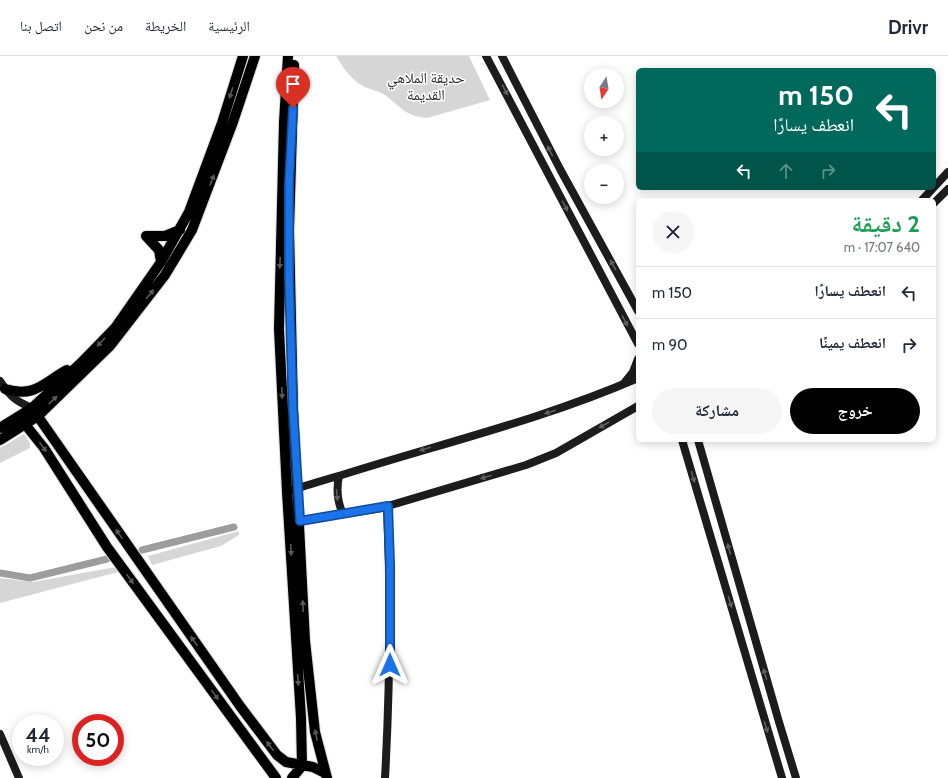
<!DOCTYPE html>
<html lang="ar">
<head>
<meta charset="utf-8">
<style>
	body { margin:0; font-family:Cabin,"Noto Naskh Arabic",sans-serif; background:#f6f6f7; color:#1f2937; direction:rtl; height:100vh; display:flex; flex-direction:column; font-size:15px; white-space:nowrap }
	* { box-sizing:border-box; margin:0 }
	p { font-size:13px; color:#747a83 }
	.icon { flex:none; width:22px; height:22px; fill:none; stroke:currentColor; stroke-width:2; stroke-linecap:round; stroke-linejoin:round }
	.map { position:relative; flex:1; overflow:hidden; direction:ltr }
	.drawer { position:absolute; left:636px; top:142px; width:300px; height:244px; display:flex; flex-direction:column; background:#fff; border-radius:6px; box-shadow:0 2px 10px #0003; direction:rtl }
	.drawer>* { flex:none }
	.guide { position:absolute; left:636px; top:12px; width:300px; height:122px; border-radius:6px; box-shadow:0 2px 10px #0003; direction:rtl; background:#00695c; color:#fff; overflow:hidden }
	.needle { width:26px; rotate:192deg }
	.buttons { position:absolute; left:584px; top:12px; display:grid; gap:8px }
	.buttons a { display:grid; place-items:center; width:40px; height:40px; border-radius:50%; background:#fff; box-shadow:0 2px 10px #0003; font-size:20px }
	.speed { position:absolute; left:12px; top:658px; display:flex; gap:8px; font-size:20px; font-weight:700; text-align:center }
	.speed>* { display:grid; place-content:center; width:52px; height:52px; border-radius:50%; background:#fff; box-shadow:0 2px 10px #0003; line-height:1 }
	.speed small { font-size:10px; font-weight:400 }
	.speed .limit { border:6px solid #d22; background:#fff; color:#111 }
	.pin { position:absolute; display:grid; place-items:center; width:34px; height:34px; color:#fff; margin:-41px -17px; border-radius:50% 50% 50% 0; rotate:-45deg; box-shadow:0 0 4px #0007 }
	.pin .icon { rotate:45deg }
	.me { position:absolute; width:44px; margin:-22px; rotate:0deg; stroke-linejoin:round; filter:drop-shadow(0 0 3px #0008) }
	.turn { display:flex; align-items:center; gap:14px; height:84px; padding:0 16px; font-size:18px }
	.turn .icon { width:52px; height:52px; stroke-width:2.5 }
	.turn b { display:block; font-size:28px; line-height:34px }
	.lanes { display:flex; align-items:center; height:38px; padding:0 16px; background:#0003; justify-content:center; gap:20px; direction:ltr }
	.lanes .off { opacity:.35 }
	.round { display:grid; place-items:center; flex:none; width:42px; height:42px; border-radius:21px; background:#f6f6f7 }
	.headline { display:flex; align-items:center; justify-content:space-between; height:68px; padding:0 16px }
	h1 { font-size:24px; font-weight:700; line-height:30px; color:#1e9e55 }
	.action { display:flex; gap:8px; margin-top:auto; padding:8px 16px }
	.action a { flex:1; height:46px; border-radius:24px; background:#000; color:#fff; font-size:16px; font-weight:700; line-height:46px; text-align:center }
	.action a+a { background:#f6f6f7; color:#1f2937 }
	ul { padding:0; list-style:none }
	li { display:flex; align-items:center; gap:12px; height:52px; padding:0 16px; border-top:1px solid #e0e1e3 }
	li div { flex:1 }
	li b { display:block; font-size:15px }
	li em { font-style:normal }
	header { display:flex; align-items:center; gap:24px; box-sizing:border-box; height:56px; padding:0 20px; background:#fff; border-bottom:1px solid #e0e1e3 }
	header strong { font-size:19px }
	nav { display:flex; gap:22px; margin-inline-start:auto; font-size:14px }
	.map>svg:first-child { display:block }
	.green { fill:#d6d6d6 }
	.lines { fill:none; stroke-linecap:round; stroke-linejoin:round }
	.canal { stroke:#9d9d9d; stroke-width:7 }
	.primary-casing { stroke:#dbdbdb; stroke-width:12 }
	.secondary { stroke:#1c1c1c; stroke-width:8 }
	.primary { stroke:#000; stroke-width:10 }
	.oneway { fill:#606060 }
	.oneway2 { fill:#595959 }
	.route-casing { stroke:#114b97; stroke-width:10 }
	.route { stroke:#1a73e8; stroke-width:7 }
	.labels { text-anchor:middle; dominant-baseline:central; stroke-width:3; stroke-linejoin:round; paint-order:stroke }
	.park-label { font-size:15px; fill:#2d2d2d; stroke:#fff }
</style>
</head>
<body>
<header>
<strong>Drivr</strong>
<nav><a>الرئيسية</a><a>الخريطة</a><a>من نحن</a><a>اتصل بنا</a></nav>
</header>
<div class="map">
<svg width="948" height="722" viewBox="0 0 948 722">
	<rect width="100%" height="100%" fill="#fff"/>
	<path class="green" d="M 336,0 L 469,0 L 490,44 L 427,62 C 405,60 401,51 385,39 C 379,35 372,34 365,31 C 351,24 344,13 336,0 Z
		M 24,378 L 30,387 L 30,392 L 0,407 L 0,392 Z
		M 239,475 L 239,479 L 221,490 L 152,509 L 148,500 Z
		M 116,511 L 118,516 L 0,547 L 0,522 L 33,526 Z"/>
	<g class="lines">
		<path class="canal" d="M 142,494 L 234,471
			M 0,517 L 30,522 L 107,503"/>
		<g class="primary-casing">
			<path id="primary" d="M 288,0 L 284,66 L 279,273 L 287,436 L 301,662 L 302,710 L 292,722
				M 294,9 L 289,174 L 293,353 L 305,585 L 315,676 L 327,722
				M 146,180 L 165,180 L 180,174
				M 146,180 L 159,194 L 161,206
				M 5,333 C 35,342 43,327 67,314
				M 32,352 L 240,650 L 277,699 L 286,706 L 313,711 L 325,717
				M 20,362 L 44,392 L 107,491 L 276,722
				M 0,372 L 32,352 L 81,307 L 115,272 L 161,206 L 189,156 L 222,67 L 243,0
				M 0,384 L 38,360 L 110,290 L 165,219 L 192,174 L 233,66 L 255,0"/>
		</g>
		<path class="secondary" d="M 486,0 L 638,288
			M 502,0 L 560,113 L 638,255
			M 922,144 L 948,116
			M 934,147 L 948,133
			M 0,325 C 10,340 15,345 32,352
			M 625,326 L 633,316 L 638,303
			M 682,384 L 782,722
			M 698,384 L 779,666 L 796,722
			M 339,420 C 336,434 337,445 343,458
			M 293,434 C 310,428 328,423 345,418 C 443,387 544,363 638,322
			M 293,466 L 381,452 L 526,409 L 556,397 L 638,350
			M 0,678 L 19,722
			M 385,722 C 390,631 391,541 387,450"/>
		<use href="#primary" class="primary"/>
	</g>
	<defs><path id="oneway-solid" d="M-6-.8H1V-3.2L6.5 0L1 3.2V.8H-6Z"/></defs>
	<g class="oneway">
		<use href="#oneway-solid" transform="translate(505 34) rotate(62)"/>
		<use href="#oneway-solid" transform="translate(550 95) rotate(-117)"/>
		<use href="#oneway-solid" transform="translate(565 150) rotate(62)"/>
		<use href="#oneway-solid" transform="translate(613 209) rotate(-120)"/>
		<use href="#oneway-solid" transform="translate(625 265) rotate(62)"/>
		<use href="#oneway-solid" transform="translate(550 356) rotate(162)"/>
		<use href="#oneway-solid" transform="translate(604 369) rotate(150)"/>
		<use href="#oneway-solid" transform="translate(425 393) rotate(164)"/>
		<use href="#oneway-solid" transform="translate(486 421) rotate(163)"/>
		<use href="#oneway-solid" transform="translate(693 421) rotate(74)"/>
		<use href="#oneway-solid" transform="translate(337 439) rotate(84)"/>
		<use href="#oneway-solid" transform="translate(729 493) rotate(-106)"/>
		<use href="#oneway-solid" transform="translate(730 546) rotate(74)"/>
		<use href="#oneway-solid" transform="translate(765 618) rotate(-106)"/>
		<use href="#oneway-solid" transform="translate(766 671) rotate(73)"/>
	</g>
	<g class="oneway2">
		<use href="#oneway-solid" transform="translate(231 37) rotate(107)"/>
		<use href="#oneway-solid" transform="translate(212 124) rotate(-69)"/>
		<use href="#oneway-solid" transform="translate(280 207) rotate(92)"/>
		<use href="#oneway-solid" transform="translate(150 238) rotate(-51)"/>
		<use href="#oneway-solid" transform="translate(101 286) rotate(134)"/>
		<use href="#oneway-solid" transform="translate(282 337) rotate(87)"/>
		<use href="#oneway-solid" transform="translate(53 344) rotate(-44)"/>
		<use href="#oneway-solid" transform="translate(43 391) rotate(54)"/>
		<use href="#oneway-solid" transform="translate(119 478) rotate(-125)"/>
		<use href="#oneway-solid" transform="translate(291 494) rotate(87)"/>
		<use href="#oneway-solid" transform="translate(130 523) rotate(54)"/>
		<use href="#oneway-solid" transform="translate(303 550) rotate(-92)"/>
		<use href="#oneway-solid" transform="translate(194 585) rotate(-125)"/>
		<use href="#oneway-solid" transform="translate(298 624) rotate(86)"/>
		<use href="#oneway-solid" transform="translate(215 639) rotate(54)"/>
		<use href="#oneway-solid" transform="translate(316 679) rotate(-102)"/>
		<use href="#oneway-solid" transform="translate(270 690) rotate(-127)"/>
	</g>
	<g class="lines">
		<g class="route-casing">
			<path id="route" d="M 293,52 L 289,128 L 289,220 L 293,353 L 300,465 L 388,450 L 390,509 L 390,609"/>
		</g>
		<use href="#route" class="route"/>
	</g>
	<g class="labels">
		<g class="park-label">
			<text x="426" y="22">حديقة الملاهي<tspan x="426" dy="17">القديمة</tspan></text>
		</g>
	</g>
</svg>
<div class="buttons">
<a><svg class="needle" viewBox="-14 -14 28 28"><path d="M0-13l5 13h-10z" fill="#e53935"/><path d="M0 13l5-13h-10z" fill="#747a83"/></svg></a>
<a>+</a>
<a>−</a>
</div>
<div class="speed"><div>44<small>km/h</small></div><div class="limit">50</div></div>
<div class="pin" style="left:293px;top:52px;background:#d93025"><svg class="icon" aria-label="arrive" viewBox="0 0 24 24"><path d="M6 21V4h12l-3 4 3 4H6"/></svg></div>
<svg class="me" style="left:390px;top:609px" viewBox="-20 -20 40 40"><path d="M0-17L14 15 0 8-14 15z" fill="#1a73e8" stroke="#fff" stroke-width="4"/></svg>
<div class="guide">
<div class="turn"><svg class="icon" aria-label="left" viewBox="0 0 24 24"><path d="M17 20v-9H6M10 6l-5 5 5 5"/></svg><div><b>150 m</b>انعطف يسارًا</div></div>
<div class="lanes"><svg class="icon" aria-label="left" viewBox="0 0 24 24"><path d="M17 20v-9H6M10 6l-5 5 5 5"/></svg><svg class="icon off" aria-label="ahead" viewBox="0 0 24 24"><path d="M12 20V5M6 11l6-6 6 6"/></svg><svg class="icon off" aria-label="right" viewBox="0 0 24 24"><path d="M7 20v-9h11M14 6l5 5-5 5"/></svg></div>
</div>
<section class="drawer">
<div class="headline"><div><h1>2 دقيقة</h1><p>640 m · 17:07</p></div><a class="round"><svg class="icon" aria-label="close" viewBox="0 0 24 24"><path d="M6 6l12 12M18 6L6 18"/></svg></a></div>
<ul>
<li><svg class="icon" aria-label="left" viewBox="0 0 24 24"><path d="M17 20v-9H6M10 6l-5 5 5 5"/></svg><div><b>انعطف يسارًا</b></div><em>150 m</em></li>
<li><svg class="icon" aria-label="right" viewBox="0 0 24 24"><path d="M7 20v-9h11M14 6l5 5-5 5"/></svg><div><b>انعطف يمينًا</b></div><em>90 m</em></li>
</ul>
<div class="action"><a>خروج</a><a>مشاركة</a></div>
</section>
</div>
</body>
</html>
